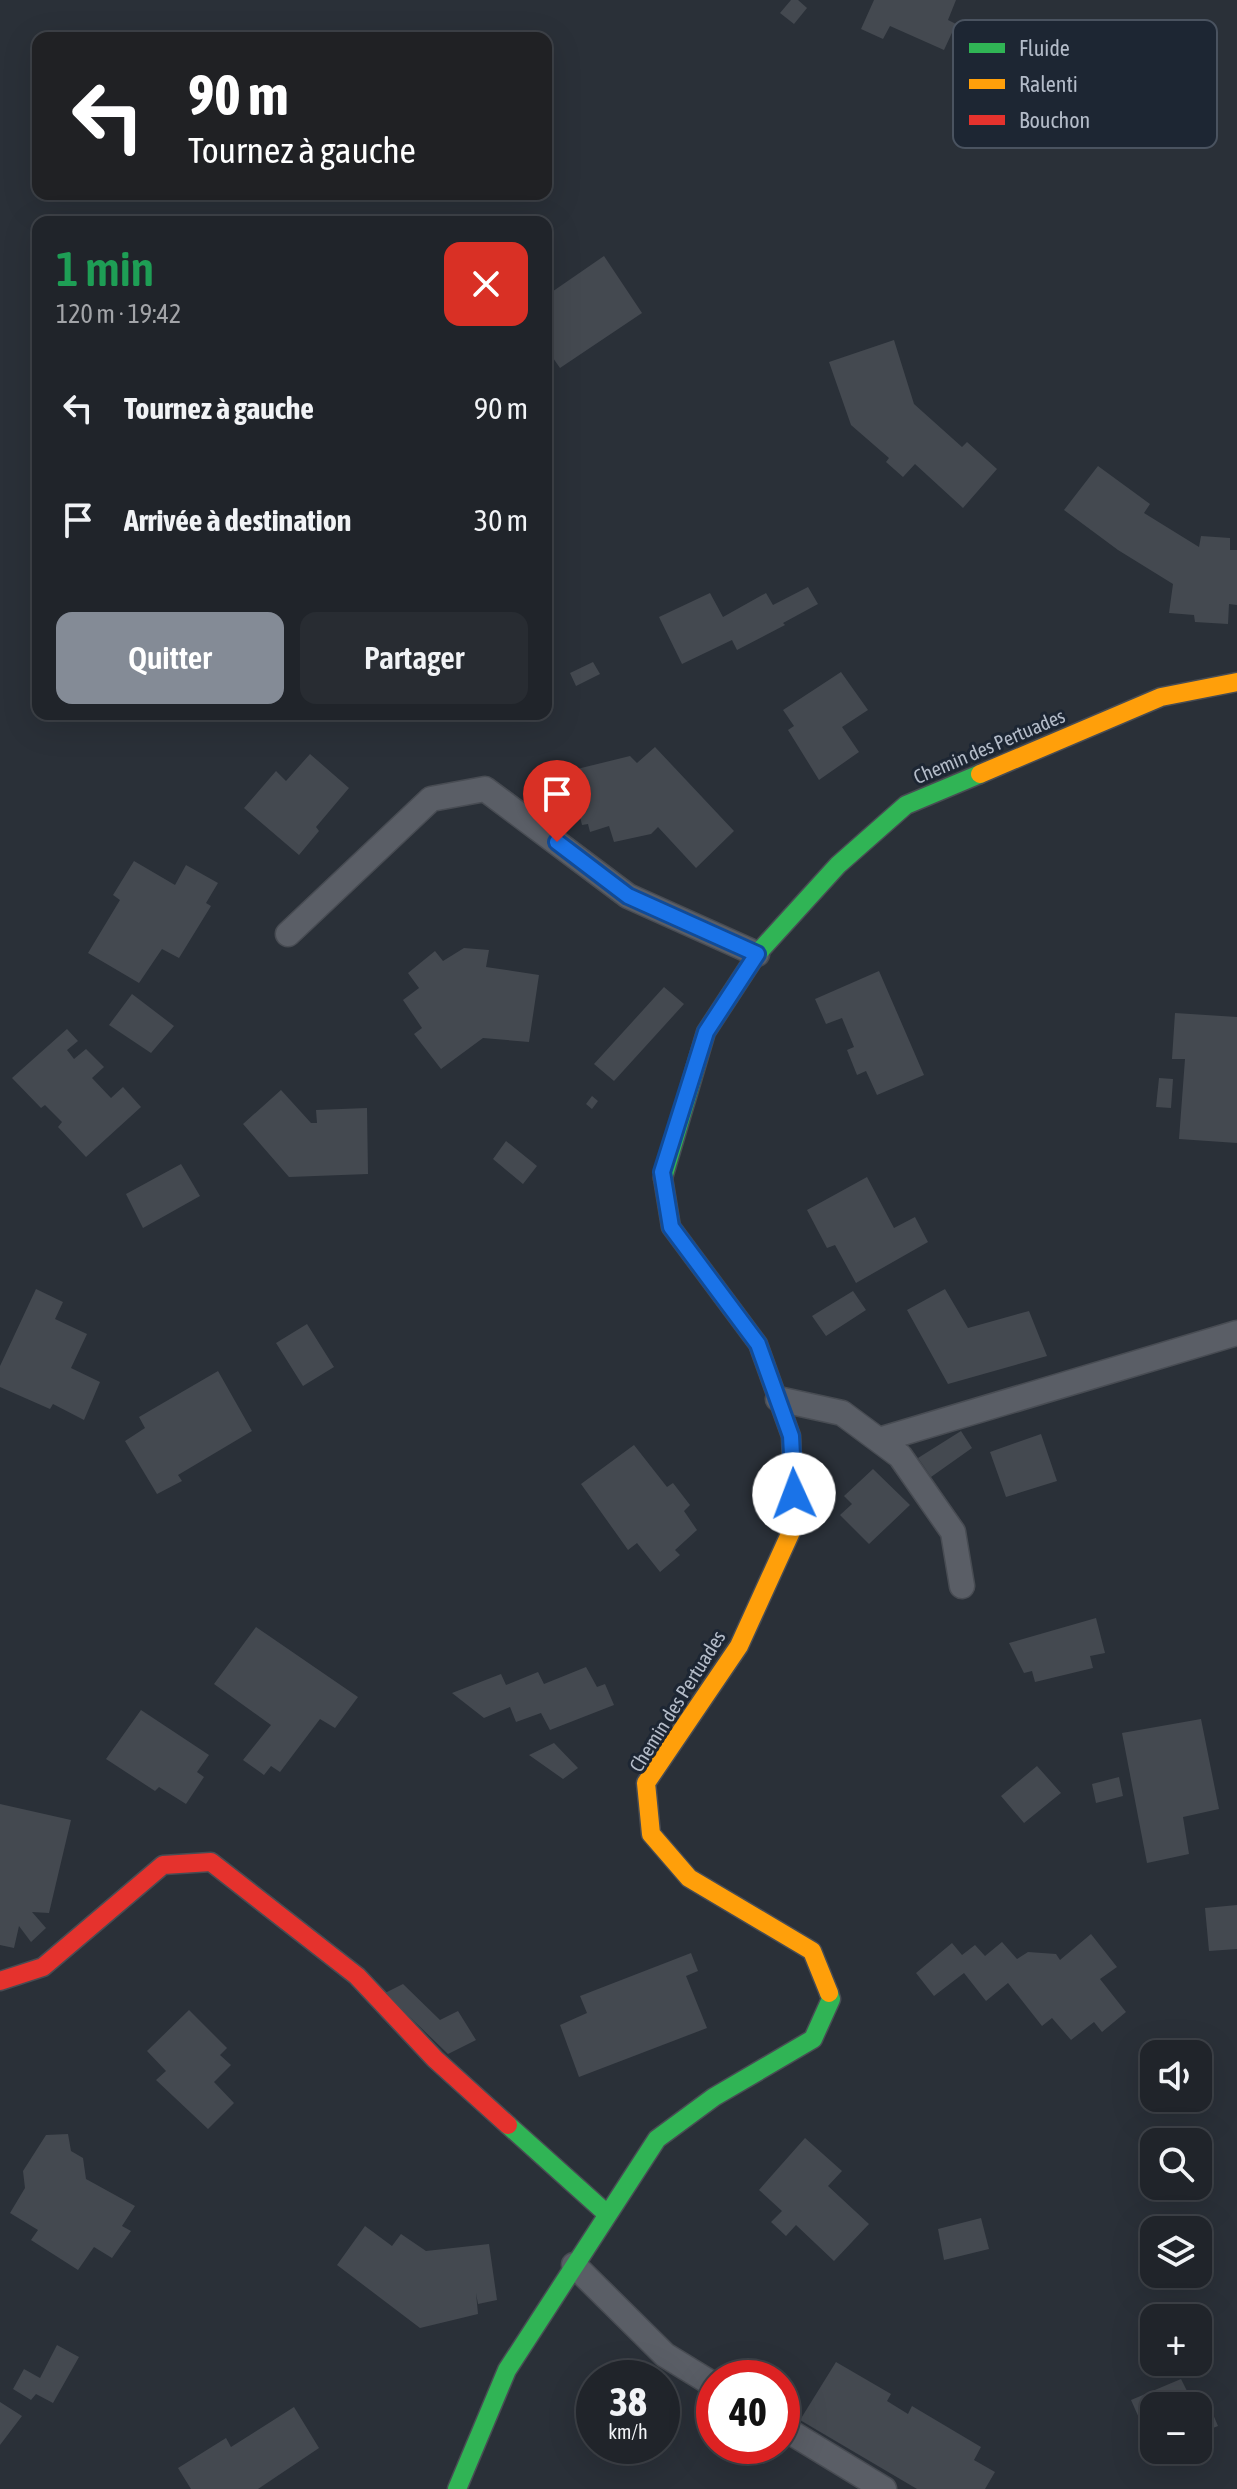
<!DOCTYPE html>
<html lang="fr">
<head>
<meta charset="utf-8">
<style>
	body { margin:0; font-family:"Asap Condensed",sans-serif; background:#282c32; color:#f1f3f6; height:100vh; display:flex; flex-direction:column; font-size:30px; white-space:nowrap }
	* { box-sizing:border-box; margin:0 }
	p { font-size:26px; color:#a2a4a8 }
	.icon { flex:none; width:44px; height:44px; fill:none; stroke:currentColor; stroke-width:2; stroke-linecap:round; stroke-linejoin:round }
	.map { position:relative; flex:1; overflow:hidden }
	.panel { position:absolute; left:32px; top:216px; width:520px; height:504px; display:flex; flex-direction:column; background:#20242a; border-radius:16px; box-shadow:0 8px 32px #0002,0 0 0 2px #3d4147 }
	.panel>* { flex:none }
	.top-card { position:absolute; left:32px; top:32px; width:520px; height:168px; border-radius:16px; box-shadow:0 8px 32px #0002,0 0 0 2px #3d4147; background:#202124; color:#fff; overflow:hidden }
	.fabs { position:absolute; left:1140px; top:2040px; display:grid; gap:16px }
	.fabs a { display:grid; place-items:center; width:72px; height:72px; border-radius:16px; background:#20242a; box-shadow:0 8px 32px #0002,0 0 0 2px #3d4147; font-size:40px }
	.speed { position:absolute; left:576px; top:2360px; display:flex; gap:16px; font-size:40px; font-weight:700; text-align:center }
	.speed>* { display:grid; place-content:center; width:104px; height:104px; border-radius:50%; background:#20242a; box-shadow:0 8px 32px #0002,0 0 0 2px #3d4147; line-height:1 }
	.speed small { font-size:20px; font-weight:400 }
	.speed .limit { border:12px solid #d22; background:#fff; color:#111 }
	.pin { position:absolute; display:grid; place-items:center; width:68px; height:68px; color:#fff; margin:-82px -34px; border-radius:50% 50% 50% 0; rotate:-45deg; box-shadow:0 0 8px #0007 }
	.pin .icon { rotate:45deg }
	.me { position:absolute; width:88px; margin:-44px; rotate:358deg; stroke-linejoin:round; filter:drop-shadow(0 0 6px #0008) }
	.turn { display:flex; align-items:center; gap:28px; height:168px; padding:0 24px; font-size:36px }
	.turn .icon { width:104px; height:104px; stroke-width:2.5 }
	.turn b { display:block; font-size:56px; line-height:68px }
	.round { display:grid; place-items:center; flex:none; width:84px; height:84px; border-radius:16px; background:#282c32 }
	.head { display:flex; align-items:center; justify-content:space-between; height:136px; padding:0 24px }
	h1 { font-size:48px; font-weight:600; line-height:60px; color:#1e9e55 }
	.button { display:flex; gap:16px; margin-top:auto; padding:16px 24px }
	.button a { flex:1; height:92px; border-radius:16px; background:#848b96; color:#fff; font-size:32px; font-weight:600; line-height:92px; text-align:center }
	.button a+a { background:#282c32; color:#f1f3f6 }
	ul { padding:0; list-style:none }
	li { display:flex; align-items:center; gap:24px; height:112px; padding:0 24px }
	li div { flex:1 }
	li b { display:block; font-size:30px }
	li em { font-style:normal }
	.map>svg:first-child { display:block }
	.building { fill:#444950 }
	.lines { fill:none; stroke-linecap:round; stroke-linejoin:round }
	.lane-casing { stroke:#484c53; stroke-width:27 }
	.fast-casing { stroke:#484c53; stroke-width:21 }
	.slow-casing { stroke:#484c53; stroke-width:21 }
	.jam-casing { stroke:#484c53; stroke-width:21 }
	.lane { stroke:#5a5e66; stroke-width:24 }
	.fast { stroke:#30b455; stroke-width:18 }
	.slow { stroke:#ff9f0a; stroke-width:18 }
	.jam { stroke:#e5322d; stroke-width:18 }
	.route-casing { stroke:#114b97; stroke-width:20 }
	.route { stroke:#1a73e8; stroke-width:14 }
	.labels { text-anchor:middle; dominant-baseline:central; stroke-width:6; stroke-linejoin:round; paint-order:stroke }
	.street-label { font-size:20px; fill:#b4bcc9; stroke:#1d2633 }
	.key { fill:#1d2633; stroke:#4a5360; stroke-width:2 }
	.key-label { font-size:22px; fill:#b4bcc9 }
</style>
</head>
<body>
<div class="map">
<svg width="1237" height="2489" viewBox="0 0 1237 2489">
	<rect width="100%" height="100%" fill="#2a3038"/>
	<path class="building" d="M 791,0 L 798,0 L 807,8 L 794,24 L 780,13 Z
		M 874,0 L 956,0 L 948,20 L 956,24 L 944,50 L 890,26 L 883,39 L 861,29 Z
		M 604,256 L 642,313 L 560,368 L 546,348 L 546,296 Z
		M 894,340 L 914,404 L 962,447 L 967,442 L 997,469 L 963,508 L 915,464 L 903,477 L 886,462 L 889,458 L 851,425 L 829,362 Z
		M 1098,466 L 1150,504 L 1144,513 L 1199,547 L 1201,536 L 1230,538 L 1230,550 L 1237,550 L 1237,605 L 1229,604 L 1228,624 L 1195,622 L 1194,615 L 1169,613 L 1173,584 L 1118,550 L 1064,510 Z
		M 808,587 L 818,604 L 783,623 L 785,625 L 737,650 L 732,640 L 682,664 L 659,617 L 710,593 L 723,617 L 766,593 L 773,605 Z
		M 593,662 L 600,674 L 576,686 L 570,673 Z
		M 841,672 L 868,710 L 842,727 L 859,752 L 819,780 L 788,730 L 794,726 L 783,710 Z
		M 655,747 L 734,831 L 696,868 L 658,827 L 651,834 L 614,842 L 609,826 L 590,832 L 588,824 L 582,825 L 569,771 L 630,756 L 637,763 Z
		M 310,754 L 349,788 L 316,827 L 319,831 L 299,855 L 244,808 L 276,771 L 286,781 Z
		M 134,861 L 175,885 L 186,865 L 218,883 L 206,903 L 211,906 L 179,958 L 162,949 L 139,983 L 88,953 L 120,900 L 113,895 Z
		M 464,948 L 489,950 L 486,967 L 539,975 L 529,1042 L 483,1038 L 441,1069 L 414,1034 L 422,1028 L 403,1000 L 419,988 L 408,973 L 435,951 L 443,961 Z
		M 879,971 L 924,1075 L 877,1095 L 866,1071 L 857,1075 L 847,1050 L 854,1047 L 842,1018 L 826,1024 L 815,999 Z
		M 664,987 L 684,1004 L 614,1081 L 594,1064 Z
		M 132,994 L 174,1026 L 151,1053 L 109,1025 Z
		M 1175,1013 L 1237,1017 L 1237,1143 L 1179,1139 L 1185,1059 L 1172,1059 Z
		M 67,1029 L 78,1041 L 67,1050 L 74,1059 L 86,1049 L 104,1067 L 92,1078 L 111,1098 L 123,1087 L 141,1107 L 86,1157 L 58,1127 L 62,1122 L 45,1105 L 41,1108 L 12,1078 Z
		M 1159,1078 L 1173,1079 L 1171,1108 L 1156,1107 Z
		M 281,1090 L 311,1123 L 317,1123 L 316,1110 L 367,1108 L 368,1174 L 289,1177 L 243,1124 Z
		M 592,1096 L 598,1101 L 592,1109 L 586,1104 Z
		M 506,1141 L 537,1166 L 523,1184 L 493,1159 Z
		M 181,1164 L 200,1196 L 143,1228 L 126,1194 Z
		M 867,1177 L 894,1228 L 915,1217 L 928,1242 L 856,1283 L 835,1245 L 827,1248 L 807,1210 Z
		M 36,1289 L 63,1302 L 55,1319 L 87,1334 L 71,1368 L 100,1382 L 84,1420 L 53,1404 L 50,1409 L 0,1387 L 0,1366 Z
		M 945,1289 L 968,1328 L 1029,1311 L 1047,1356 L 948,1384 L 907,1310 Z
		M 853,1291 L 866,1310 L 826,1336 L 812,1316 Z
		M 307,1324 L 334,1367 L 303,1386 L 276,1343 Z
		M 218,1371 L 252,1431 L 178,1475 L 182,1481 L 157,1494 L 125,1441 L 145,1428 L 139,1417 Z
		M 961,1431 L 972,1448 L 931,1477 L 918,1458 Z
		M 1041,1434 L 1057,1481 L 1006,1497 L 990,1452 Z
		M 634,1445 L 667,1487 L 673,1483 L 690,1505 L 684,1511 L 697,1530 L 675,1550 L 680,1555 L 660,1572 L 637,1543 L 628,1550 L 581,1484 Z
		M 873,1469 L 910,1505 L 869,1544 L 840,1515 L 852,1504 L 844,1496 Z
		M 1096,1618 L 1105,1653 L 1090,1656 L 1093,1668 L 1035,1682 L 1032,1671 L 1024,1673 L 1009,1643 Z
		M 256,1627 L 358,1697 L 335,1728 L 320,1719 L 280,1772 L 271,1766 L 264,1775 L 243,1760 L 271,1725 L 214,1684 Z
		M 586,1667 L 597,1687 L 605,1684 L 614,1705 L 550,1730 L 541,1713 L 516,1722 L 510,1707 L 484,1718 L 452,1693 L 501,1674 L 506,1685 L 538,1672 L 544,1684 Z
		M 141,1710 L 209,1755 L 197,1772 L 204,1777 L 186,1804 L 159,1787 L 155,1791 L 106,1759 Z
		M 1201,1719 L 1219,1809 L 1183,1817 L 1189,1854 L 1147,1863 L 1122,1733 Z
		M 554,1743 L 578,1768 L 563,1779 L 529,1755 Z
		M 1037,1766 L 1061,1793 L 1024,1823 L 1001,1796 Z
		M 1119,1777 L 1123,1796 L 1096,1803 L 1092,1784 Z
		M 0,1804 L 71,1820 L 49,1913 L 32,1912 L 46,1928 L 31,1942 L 19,1926 L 14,1948 L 0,1945 Z
		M 1237,1905 L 1237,1949 L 1209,1951 L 1205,1908 Z
		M 1091,1934 L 1117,1967 L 1100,1979 L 1126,2012 L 1102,2032 L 1094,2022 L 1071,2040 L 1052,2018 L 1042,2026 L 1008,1983 L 986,2001 L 964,1973 L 934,1996 L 916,1973 L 952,1943 L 962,1955 L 975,1945 L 985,1956 L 1002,1942 L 1017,1959 L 1028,1952 L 1056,1954 L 1060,1960 Z
		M 691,1953 L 698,1971 L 686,1976 L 707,2028 L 579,2077 L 560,2025 L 587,2013 L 580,1996 Z
		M 403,1984 L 440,2020 L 458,2011 L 476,2040 L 448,2054 L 385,1993 Z
		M 189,2010 L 227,2048 L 220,2055 L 231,2065 L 214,2082 L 234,2103 L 208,2129 L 156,2080 L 166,2071 L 147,2051 Z
		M 68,2134 L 71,2151 L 83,2158 L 86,2179 L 135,2206 L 122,2226 L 131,2231 L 112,2258 L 94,2247 L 78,2270 L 31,2240 L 38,2230 L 10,2213 L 25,2188 L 23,2171 L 46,2135 Z
		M 805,2138 L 842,2171 L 828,2186 L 869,2224 L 834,2261 L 796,2225 L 786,2236 L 771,2222 L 782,2211 L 759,2190 Z
		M 981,2218 L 989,2249 L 944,2260 L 938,2229 Z
		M 365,2226 L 392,2246 L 401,2234 L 426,2251 L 489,2244 L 497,2300 L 478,2304 L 476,2293 L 478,2314 L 420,2328 L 337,2265 Z
		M 57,2345 L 79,2357 L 53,2403 L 36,2394 L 31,2400 L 13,2389 L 24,2369 L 40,2378 Z
		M 836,2362 L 891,2394 L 887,2401 L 908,2414 L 912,2406 L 981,2447 L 974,2460 L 995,2472 L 985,2489 L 917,2489 L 800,2420 Z
		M 1181,2379 L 1191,2399 L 1204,2393 L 1218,2426 L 1198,2434 L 1198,2406 L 1154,2406 L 1154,2412 L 1139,2418 L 1131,2400 Z
		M 0,2402 L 22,2416 L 0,2445 Z
		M 294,2407 L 319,2448 L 258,2489 L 191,2489 L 178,2468 L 226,2438 L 231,2447 Z"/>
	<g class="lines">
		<g class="lane-casing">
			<path id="lane" d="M 288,934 L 431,799 L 485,789 L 628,896 L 757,954
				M 778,1399 L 842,1413 L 900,1456 L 953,1532 L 962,1586
				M 879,1440 L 1237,1333
				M 574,2265 L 665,2355 L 714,2385
				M 782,2427 L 884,2489"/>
		</g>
		<g class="fast-casing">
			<path id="fast" d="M 663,1178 L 706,1032 L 757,954 L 838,865 L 906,805 L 980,774
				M 508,2125 L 606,2213
				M 457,2489 L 507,2370 L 657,2139 L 714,2097 L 813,2039 L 831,1999 L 829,1993"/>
		</g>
		<g class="slow-casing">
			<path id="slow" d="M 980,774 L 1161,697 L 1237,682
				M 794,1512 L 795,1523 L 739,1646 L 646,1783 L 651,1834 L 689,1878 L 812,1951 L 829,1993"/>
		</g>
		<g class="jam-casing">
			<path id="jam" d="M 663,1178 L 671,1227 L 758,1344 L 791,1436 L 794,1512
				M 0,1981 L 43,1967 L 163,1865 L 211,1862 L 357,1976 L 435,2059 L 508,2125"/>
		</g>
		<use href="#lane" class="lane"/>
		<use href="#fast" class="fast"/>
		<use href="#slow" class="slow"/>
		<use href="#jam" class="jam"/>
	</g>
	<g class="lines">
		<g class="route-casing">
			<path id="route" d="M 557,842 L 628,896 L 757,954 L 706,1032 L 662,1172 L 671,1227 L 758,1344 L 791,1436 L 794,1494"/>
		</g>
		<use href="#route" class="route"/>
	</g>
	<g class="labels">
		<g class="street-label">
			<text transform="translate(989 746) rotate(-23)">Chemin des Pertuades</text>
			<text transform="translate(677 1701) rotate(-58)">Chemin des Pertuades</text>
		</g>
	</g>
	<rect x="953" y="20" width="264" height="128" rx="12" class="key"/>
	<rect x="969" y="43" width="36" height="10" fill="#30b455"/>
	<rect x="969" y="79" width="36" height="10" fill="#ff9f0a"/>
	<rect x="969" y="115" width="36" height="10" fill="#e5322d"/>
	<g class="key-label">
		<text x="1019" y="56">Fluide</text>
		<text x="1019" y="92">Ralenti</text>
		<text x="1019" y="128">Bouchon</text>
	</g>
</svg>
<div class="fabs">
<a><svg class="icon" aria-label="sound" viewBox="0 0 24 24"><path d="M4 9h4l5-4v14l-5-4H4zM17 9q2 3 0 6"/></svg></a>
<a><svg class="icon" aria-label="search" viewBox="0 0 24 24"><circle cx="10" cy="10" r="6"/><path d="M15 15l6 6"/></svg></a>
<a><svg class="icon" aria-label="layers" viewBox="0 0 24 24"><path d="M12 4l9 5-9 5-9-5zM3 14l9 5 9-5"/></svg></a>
<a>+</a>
<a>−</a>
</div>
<div class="speed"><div>38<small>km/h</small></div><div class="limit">40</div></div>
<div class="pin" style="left:557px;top:842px;background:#d93025"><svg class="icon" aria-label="arrive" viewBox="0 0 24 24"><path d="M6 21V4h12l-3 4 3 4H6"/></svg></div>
<svg class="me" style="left:794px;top:1494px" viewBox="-20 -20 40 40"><circle r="19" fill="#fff"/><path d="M0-13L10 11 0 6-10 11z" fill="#1a73e8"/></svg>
<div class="top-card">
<div class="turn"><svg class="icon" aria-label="left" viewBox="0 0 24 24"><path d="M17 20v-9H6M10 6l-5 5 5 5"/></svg><div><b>90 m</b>Tournez à gauche</div></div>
</div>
<section class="panel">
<div class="head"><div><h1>1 min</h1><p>120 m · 19:42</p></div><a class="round" style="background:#d93025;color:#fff"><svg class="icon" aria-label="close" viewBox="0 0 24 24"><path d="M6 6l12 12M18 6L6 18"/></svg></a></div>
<ul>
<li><svg class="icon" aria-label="left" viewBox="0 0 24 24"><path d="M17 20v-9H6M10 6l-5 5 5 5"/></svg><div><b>Tournez à gauche</b></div><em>90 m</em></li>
<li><svg class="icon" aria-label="arrive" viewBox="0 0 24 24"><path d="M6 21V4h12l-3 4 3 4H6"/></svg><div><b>Arrivée à destination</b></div><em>30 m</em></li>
</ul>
<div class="button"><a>Quitter</a><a>Partager</a></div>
</section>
</div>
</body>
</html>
